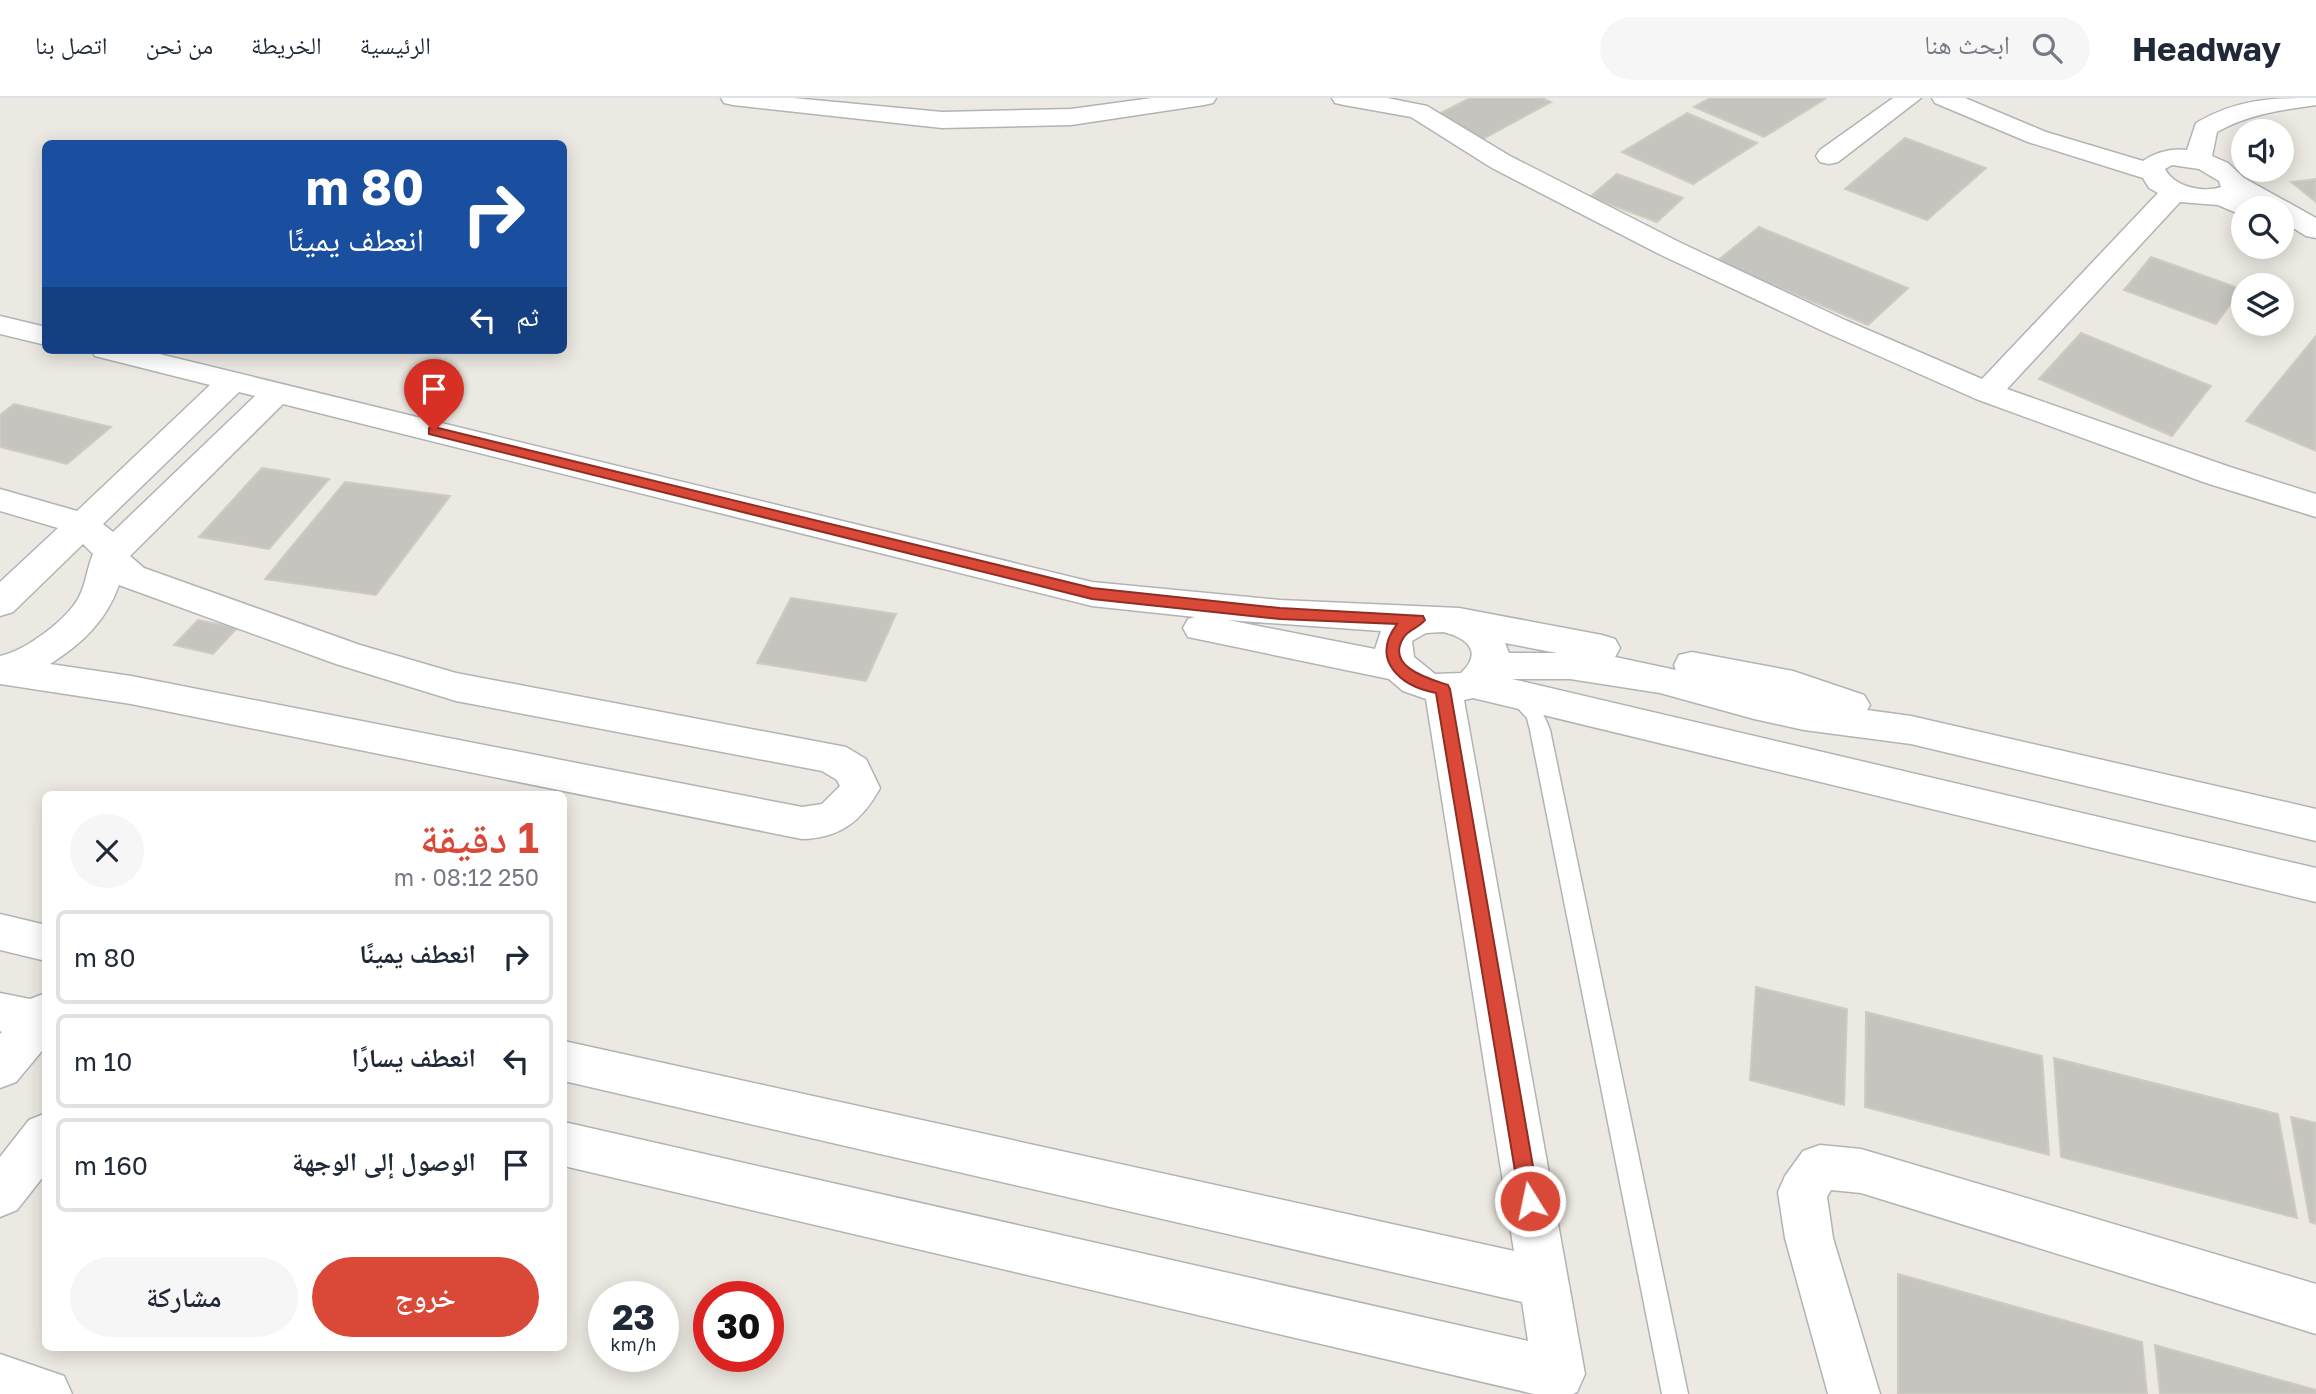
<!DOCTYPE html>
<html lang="ar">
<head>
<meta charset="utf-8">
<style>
	body { margin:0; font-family:"Golos Text","Noto Naskh Arabic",sans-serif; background:#f6f6f7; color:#1f2937; direction:rtl; height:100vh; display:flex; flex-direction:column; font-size:26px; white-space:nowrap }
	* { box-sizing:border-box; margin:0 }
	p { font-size:23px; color:#747a83 }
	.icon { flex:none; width:38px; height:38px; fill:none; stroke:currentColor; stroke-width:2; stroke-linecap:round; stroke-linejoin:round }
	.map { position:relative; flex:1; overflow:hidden; direction:ltr }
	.side { position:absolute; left:42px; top:693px; width:525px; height:560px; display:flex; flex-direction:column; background:#fff; border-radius:10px; box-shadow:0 4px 18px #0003; direction:rtl }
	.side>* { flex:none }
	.top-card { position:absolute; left:42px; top:42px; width:525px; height:214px; border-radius:10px; box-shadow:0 4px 18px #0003; direction:rtl; background:#1a4fa0; color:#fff; overflow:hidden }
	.buttons { position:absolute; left:2231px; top:21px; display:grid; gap:14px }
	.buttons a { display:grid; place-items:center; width:63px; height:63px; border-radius:50%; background:#fff; box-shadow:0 4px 18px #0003; font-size:35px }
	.speed { position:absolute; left:588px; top:1183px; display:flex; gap:14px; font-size:35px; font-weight:700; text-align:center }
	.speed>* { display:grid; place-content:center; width:91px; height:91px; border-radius:50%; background:#fff; box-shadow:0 4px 18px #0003; line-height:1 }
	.speed small { font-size:18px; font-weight:400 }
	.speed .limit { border:10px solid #d22; background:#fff; color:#111 }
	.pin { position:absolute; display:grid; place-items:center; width:60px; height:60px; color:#fff; margin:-72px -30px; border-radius:50% 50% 50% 0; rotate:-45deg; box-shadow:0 0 7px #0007 }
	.pin .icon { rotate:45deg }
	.me { position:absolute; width:77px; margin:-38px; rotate:350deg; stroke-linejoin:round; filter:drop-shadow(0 0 5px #0008) }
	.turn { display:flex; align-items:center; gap:24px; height:147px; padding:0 28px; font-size:32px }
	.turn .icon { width:91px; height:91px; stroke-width:2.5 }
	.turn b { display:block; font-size:49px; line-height:60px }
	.then { display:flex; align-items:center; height:66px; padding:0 28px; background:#0003; gap:14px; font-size:26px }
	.round { display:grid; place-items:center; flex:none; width:74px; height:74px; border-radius:37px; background:#f6f6f7 }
	.headline { display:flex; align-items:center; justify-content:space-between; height:119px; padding:0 28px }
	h1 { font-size:42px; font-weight:600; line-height:52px; color:#da4938 }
	.cta { display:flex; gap:14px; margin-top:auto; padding:14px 28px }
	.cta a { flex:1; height:80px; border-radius:42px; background:#da4938; color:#fff; font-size:28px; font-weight:600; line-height:80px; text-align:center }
	.cta a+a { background:#f6f6f7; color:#1f2937 }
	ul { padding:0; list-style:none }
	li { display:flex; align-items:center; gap:21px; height:94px; margin:0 14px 10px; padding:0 14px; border:4px solid #e0e1e3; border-radius:10px }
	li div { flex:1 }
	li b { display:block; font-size:26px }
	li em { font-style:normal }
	header { display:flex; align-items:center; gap:42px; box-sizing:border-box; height:98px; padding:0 35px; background:#fff; border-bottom:2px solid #e0e1e3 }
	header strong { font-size:33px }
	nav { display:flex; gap:38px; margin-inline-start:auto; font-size:24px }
	.search { width:490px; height:63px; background:#f6f6f7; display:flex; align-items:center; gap:18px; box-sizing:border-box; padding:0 24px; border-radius:38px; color:#747a83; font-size:26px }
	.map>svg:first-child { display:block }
	.building { fill:#c6c4be; stroke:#cfcbc0; stroke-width:2 }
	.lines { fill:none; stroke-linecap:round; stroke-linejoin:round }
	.lane-casing { stroke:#b1b3b7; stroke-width:3 }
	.street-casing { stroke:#b1b3b7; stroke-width:3 }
	.lane { fill:#fff; fill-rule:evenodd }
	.street { fill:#fff; fill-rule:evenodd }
	.route { fill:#da4938; stroke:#8e2f24; stroke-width:2 }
</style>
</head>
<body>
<header>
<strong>Headway</strong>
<div class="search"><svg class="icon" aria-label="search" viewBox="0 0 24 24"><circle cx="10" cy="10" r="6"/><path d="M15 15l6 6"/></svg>ابحث هنا</div>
<nav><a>الرئيسية</a><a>الخريطة</a><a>من نحن</a><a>اتصل بنا</a></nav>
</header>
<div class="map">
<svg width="2316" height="1296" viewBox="0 0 2316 1296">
	<rect width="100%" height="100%" fill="#ebe9e1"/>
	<path class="building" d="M 1470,0 L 1542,0 L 1551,4 L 1483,41 L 1435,18 Z
		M 1710,0 L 1821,0 L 1825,1 L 1764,39 L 1694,9 Z
		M 1687,15 L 1757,45 L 1693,86 L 1622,54 Z
		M 1905,40 L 1986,70 L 1927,122 L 1845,91 Z
		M 1617,76 L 1683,100 L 1657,124 L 1590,99 Z
		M 2316,81 L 2316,104 L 2291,84 Z
		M 1759,129 L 1908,190 L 1868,227 L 1717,163 Z
		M 2151,159 L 2241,191 L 2216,226 L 2124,192 Z
		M 2081,235 L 2211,288 L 2172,338 L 2039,281 Z
		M 2316,238 L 2316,353 L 2246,323 Z
		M 14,306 L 111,329 L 67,366 L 0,349 L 0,317 Z
		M 262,370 L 329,381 L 269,451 L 199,439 Z
		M 345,384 L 450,398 L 376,497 L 265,481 Z
		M 791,500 L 896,516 L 866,583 L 757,565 Z
		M 198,522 L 237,530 L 213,556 L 174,547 Z
		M 1756,889 L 1847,911 L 1844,1007 L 1750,982 Z
		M 1866,914 L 2042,958 L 2049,1057 L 1865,1009 Z
		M 2054,960 L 2278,1016 L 2297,1120 L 2061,1059 Z
		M 2291,1019 L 2316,1025 L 2316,1126 L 2310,1124 Z
		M 1898,1176 L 2142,1244 L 2147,1296 L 1898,1296 Z
		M 2155,1247 L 2316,1292 L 2316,1296 L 2160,1296 Z"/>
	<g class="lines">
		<g class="lane-casing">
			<path id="lane" d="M 1514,589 C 1532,595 1544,615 1550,632 L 1688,1296 L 1662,1296 L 1530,632 L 1527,620 L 1505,596 L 1507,591 Z"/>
		</g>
		<g class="street-casing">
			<path id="street" d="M 721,0 L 793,0 L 942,14 L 1071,11 L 1152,0 L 1216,0 L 1213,5 L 1204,7 L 1071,27 L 942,30 L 733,7 L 724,5 Z
				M 1332,0 L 1387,0 L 1427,8 L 1510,58 L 1681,145 L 1845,222 L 1982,281 L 2158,95 L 2149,90 L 2143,80 L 2028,44 L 1935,5 L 1932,0 L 1965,0 L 2046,34 L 2143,63 C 2156,54 2172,50 2187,52 L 2196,25 C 2238,1 2270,0 2316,0 L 2316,7 C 2281,12 2248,16 2217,34 L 2212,58 L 2228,65 L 2244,80 L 2316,120 L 2316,140 L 2306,138 L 2282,123 L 2282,110 L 2244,110 L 2244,118 L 2218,107 L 2180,104 L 2007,291 L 2230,369 L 2316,396 L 2316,419 L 2206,385 L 1976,301 L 1825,234 L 1661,157 L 1492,70 L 1411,19 L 1344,7 L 1335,5 ZM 2172,67 L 2199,71 L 2219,83 L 2221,89 C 2203,95 2174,89 2165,71 Z
				M 1893,0 L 1921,0 L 1838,64 L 1829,66 L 1820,64 L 1816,58 L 1820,52 Z
				M 0,218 L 46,229 L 46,247 L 0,236 Z
				M 91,252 L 143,252 L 1092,484 L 1280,502 L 1459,510 L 1602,537 L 1615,541 L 1620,550 L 1615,559 L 1676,572 L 1674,567 L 1679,557 L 1692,554 L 1793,573 L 1864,597 L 1870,607 L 1867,612 L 1911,618 L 2316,711 L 2316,743 L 1911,646 L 1804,632 L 1754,621 L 1660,595 L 1570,581 L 1512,581 L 2316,770 L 2316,804 L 1473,600 L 1464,602 L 1585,1276 L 1577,1294 L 1573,1296 L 1534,1296 L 564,1068 L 564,1024 L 1528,1243 L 1522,1204 L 564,983 L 564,943 L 1514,1153 L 1426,601 L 1403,593 L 1389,581 L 1188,539 L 1183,530 L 1188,521 L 1195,519 L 1092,508 L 283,306 L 130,458 L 144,470 L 360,547 L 456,575 L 846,649 L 866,661 L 880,690 C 862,723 840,740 802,741 L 131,606 L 0,586 L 0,558 C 25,553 67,522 79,499 C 86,486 87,470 93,456 L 83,446 L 13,514 L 0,518 L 0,484 L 58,430 L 0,413 L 0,391 L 77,413 L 210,287 L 95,258 ZM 239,294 L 255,298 L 113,434 L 103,426 ZM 119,487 L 336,566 L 456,603 L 822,673 L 837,682 L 840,688 L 822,706 L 802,709 L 131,578 L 50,566 C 82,546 106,523 119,487 ZM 1228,522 L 1381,533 L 1375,551 ZM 1443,534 C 1468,540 1483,554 1461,575 L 1435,576 L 1414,559 L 1412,543 L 1426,535 ZM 1505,545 L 1557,555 L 1509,555 Z
				M 0,816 L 46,827 L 46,863 L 0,852 Z
				M 0,895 L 30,901 L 46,895 L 46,948 L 16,984 L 0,990 L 0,936 L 2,934 L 0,933 Z
				M 46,1015 L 46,1075 L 17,1112 L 0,1119 L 0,1059 L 29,1022 Z
				M 1820,1047 L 1861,1051 L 2316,1186 L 2316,1236 L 1861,1095 L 1831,1092 L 1827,1099 L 1833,1140 L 1880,1296 L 1828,1296 L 1785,1140 L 1778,1094 L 1785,1078 L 1803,1053 Z
				M 0,1256 L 64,1278 L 72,1296 L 0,1296 Z"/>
		</g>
		<use href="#lane" class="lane"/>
		<use href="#street" class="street"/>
	</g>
	<path class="route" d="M 434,329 L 1092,490 L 1280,510 L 1423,518 L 1425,522 C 1419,530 1409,531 1404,539 C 1384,569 1430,581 1448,587 L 1450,591 L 1539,1103 L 1537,1110 L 1530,1113 L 1522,1110 L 1520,1103 L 1436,595 C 1400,588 1370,562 1397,526 L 1280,521 L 1092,501 L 429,336 L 429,330 Z"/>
</svg>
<div class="buttons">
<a><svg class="icon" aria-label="sound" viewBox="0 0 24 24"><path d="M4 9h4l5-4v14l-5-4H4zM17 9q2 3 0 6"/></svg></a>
<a><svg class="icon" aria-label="search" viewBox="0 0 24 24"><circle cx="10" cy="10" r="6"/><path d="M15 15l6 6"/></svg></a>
<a><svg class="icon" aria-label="layers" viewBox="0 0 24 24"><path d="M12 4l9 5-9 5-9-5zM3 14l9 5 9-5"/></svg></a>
</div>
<div class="speed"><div>23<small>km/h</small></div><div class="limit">30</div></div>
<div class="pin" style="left:434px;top:333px;background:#d93025"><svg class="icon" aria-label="arrive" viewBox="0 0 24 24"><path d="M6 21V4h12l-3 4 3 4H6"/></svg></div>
<svg class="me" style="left:1530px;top:1103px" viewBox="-20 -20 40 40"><circle r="17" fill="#da4938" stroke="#fff" stroke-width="3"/><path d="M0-11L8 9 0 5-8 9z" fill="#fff"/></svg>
<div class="top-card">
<div class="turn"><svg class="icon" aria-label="right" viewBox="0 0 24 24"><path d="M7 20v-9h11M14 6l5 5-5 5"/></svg><div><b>80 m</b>انعطف يمينًا</div></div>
<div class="then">ثم<svg class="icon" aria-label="left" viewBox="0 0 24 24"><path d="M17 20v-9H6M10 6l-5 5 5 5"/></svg></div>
</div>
<section class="side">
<div class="headline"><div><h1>1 دقيقة</h1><p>250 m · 08:12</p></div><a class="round"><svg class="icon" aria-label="close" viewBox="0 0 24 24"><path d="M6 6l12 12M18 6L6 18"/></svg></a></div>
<ul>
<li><svg class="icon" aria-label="right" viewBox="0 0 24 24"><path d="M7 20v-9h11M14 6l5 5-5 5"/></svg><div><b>انعطف يمينًا</b></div><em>80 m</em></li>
<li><svg class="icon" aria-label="left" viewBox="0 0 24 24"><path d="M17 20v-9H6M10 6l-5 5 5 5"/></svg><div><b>انعطف يسارًا</b></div><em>10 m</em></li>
<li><svg class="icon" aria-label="arrive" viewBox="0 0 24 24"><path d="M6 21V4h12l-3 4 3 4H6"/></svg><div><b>الوصول إلى الوجهة</b></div><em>160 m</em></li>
</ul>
<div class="cta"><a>خروج</a><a>مشاركة</a></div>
</section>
</div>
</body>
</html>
